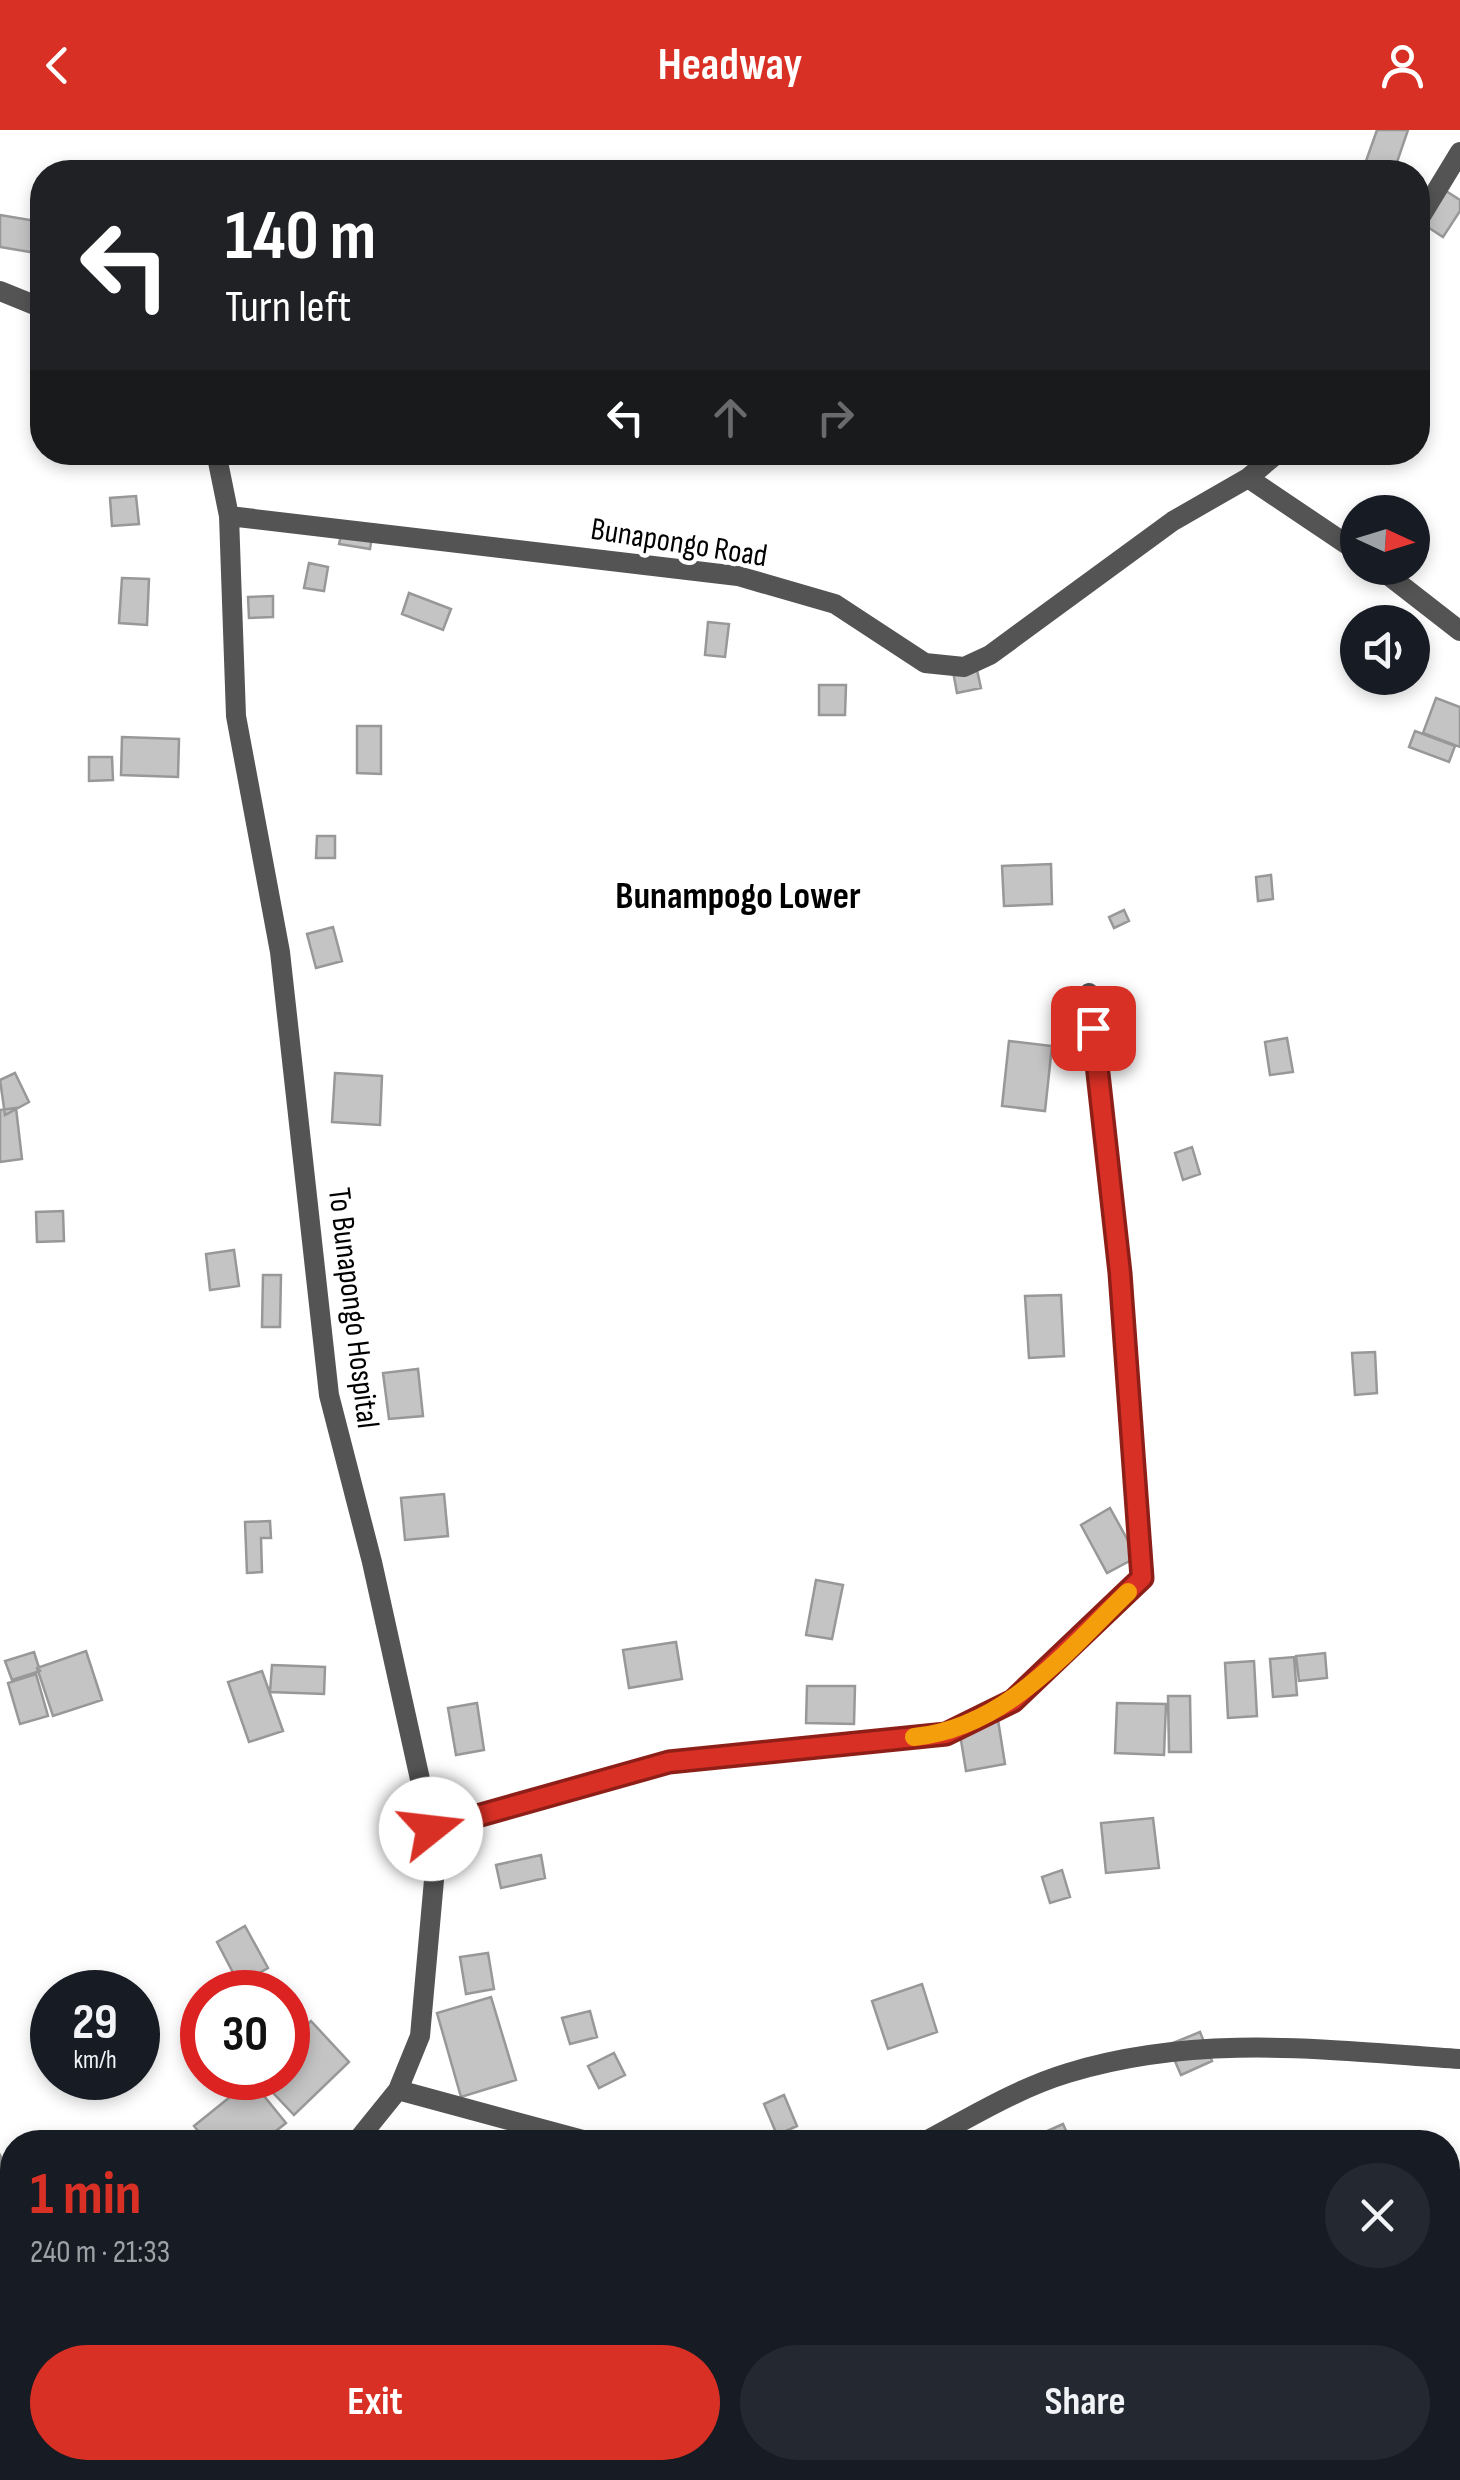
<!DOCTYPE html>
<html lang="en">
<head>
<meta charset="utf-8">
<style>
	body { margin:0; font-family:"Sofia Sans Condensed",sans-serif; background:#242831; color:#f1f3f6; height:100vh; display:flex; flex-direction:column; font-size:38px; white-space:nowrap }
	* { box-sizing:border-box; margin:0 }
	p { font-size:32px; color:#9ea1a6 }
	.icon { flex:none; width:55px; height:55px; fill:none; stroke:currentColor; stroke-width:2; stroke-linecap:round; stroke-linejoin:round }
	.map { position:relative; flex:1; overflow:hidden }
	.panel { position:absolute; left:0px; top:2000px; width:1460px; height:350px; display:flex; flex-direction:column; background:#171b24; border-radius:40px 40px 0 0; box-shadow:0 5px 15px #0003 }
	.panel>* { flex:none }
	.guide { position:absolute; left:30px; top:30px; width:1400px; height:305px; border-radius:40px; box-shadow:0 5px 15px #0003; background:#202124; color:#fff; overflow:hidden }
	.needle { width:65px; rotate:94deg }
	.tools { position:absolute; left:1340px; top:365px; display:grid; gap:20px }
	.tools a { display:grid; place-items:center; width:90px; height:90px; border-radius:50%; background:#171b24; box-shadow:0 5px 15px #0003; font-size:50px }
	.speed { position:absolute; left:30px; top:1840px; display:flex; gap:20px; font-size:50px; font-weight:700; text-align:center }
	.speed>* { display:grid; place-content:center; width:130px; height:130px; border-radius:50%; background:#171b24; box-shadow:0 5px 15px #0003; line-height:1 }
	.speed small { font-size:25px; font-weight:400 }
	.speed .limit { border:15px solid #d22; background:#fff; color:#111 }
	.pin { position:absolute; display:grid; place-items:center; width:85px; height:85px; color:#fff; margin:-42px; border-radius:20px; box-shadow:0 5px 15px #0006 }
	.me { position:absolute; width:110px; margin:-55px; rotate:74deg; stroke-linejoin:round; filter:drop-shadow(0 0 8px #0008) }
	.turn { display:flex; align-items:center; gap:35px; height:210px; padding:0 30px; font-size:45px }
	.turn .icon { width:130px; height:130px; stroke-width:2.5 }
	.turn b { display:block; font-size:70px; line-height:85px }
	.lanes { display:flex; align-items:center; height:95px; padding:0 30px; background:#0003; justify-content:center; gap:50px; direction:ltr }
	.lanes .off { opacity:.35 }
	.round { display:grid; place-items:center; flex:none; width:105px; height:105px; border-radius:52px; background:#242831 }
	.head { display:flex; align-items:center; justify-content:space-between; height:170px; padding:0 30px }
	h1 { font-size:60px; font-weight:700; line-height:75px; color:#d93025 }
	.action { display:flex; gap:20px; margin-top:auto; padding:20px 30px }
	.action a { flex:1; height:115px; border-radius:60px; background:#d93025; color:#fff; font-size:40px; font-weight:700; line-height:115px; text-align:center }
	.action a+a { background:#242831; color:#f1f3f6 }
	header { display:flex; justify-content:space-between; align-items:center; height:130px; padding:0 30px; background:#d93025; color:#fff; font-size:45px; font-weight:700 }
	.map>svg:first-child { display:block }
	.building { fill:#c4c4c4; stroke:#989898; stroke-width:2.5 }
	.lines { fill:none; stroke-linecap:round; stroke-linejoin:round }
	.minor { stroke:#545454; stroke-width:20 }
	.route-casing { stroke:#8d1f18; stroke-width:25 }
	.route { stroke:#d93025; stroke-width:18 }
	.slow { stroke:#f59e0b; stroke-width:18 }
	.labels { text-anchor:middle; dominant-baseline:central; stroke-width:9; stroke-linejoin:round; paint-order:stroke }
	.street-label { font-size:32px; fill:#000; stroke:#fff }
	.quarter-label { font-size:38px; font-weight:bold; fill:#000; stroke:#fff }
</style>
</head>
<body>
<header><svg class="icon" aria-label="back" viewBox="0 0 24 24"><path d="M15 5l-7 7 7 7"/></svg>Headway<svg class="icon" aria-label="person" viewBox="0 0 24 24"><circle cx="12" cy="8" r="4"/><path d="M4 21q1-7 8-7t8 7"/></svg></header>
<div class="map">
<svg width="1460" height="2350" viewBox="0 0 1460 2350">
	<rect width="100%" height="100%" fill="#fff"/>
	<path class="building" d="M 1377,0 L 1408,0 L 1394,41 L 1366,31 Z
		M 1446,61 L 1460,70 L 1460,81 L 1443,107 L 1423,94 Z
		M 0,85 L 42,92 L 42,124 L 0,117 Z
		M 136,366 L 139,394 L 112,396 L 110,368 Z
		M 342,401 L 372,406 L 370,419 L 339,414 Z
		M 309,433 L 328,437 L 324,461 L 304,458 Z
		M 122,448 L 149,449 L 147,495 L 119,493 Z
		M 409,463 L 451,479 L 443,500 L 402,484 Z
		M 273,466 L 273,487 L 249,488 L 248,467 Z
		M 708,492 L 729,494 L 725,527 L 705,525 Z
		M 975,531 L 981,558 L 957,563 L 952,536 Z
		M 819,555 L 846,555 L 845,585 L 819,585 Z
		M 1436,568 L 1460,577 L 1460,617 L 1423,603 Z
		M 357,596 L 381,596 L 381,644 L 357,643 Z
		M 1415,601 L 1455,616 L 1449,632 L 1409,617 Z
		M 122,607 L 179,609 L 178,647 L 121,645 Z
		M 89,627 L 112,627 L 113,650 L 89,651 Z
		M 317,706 L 335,706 L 335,728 L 316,728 Z
		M 1051,734 L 1052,774 L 1004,776 L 1002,736 Z
		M 1271,745 L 1273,769 L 1258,771 L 1256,747 Z
		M 1124,780 L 1129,791 L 1114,798 L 1109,787 Z
		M 333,797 L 342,831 L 316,838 L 307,804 Z
		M 1287,908 L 1293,942 L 1270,945 L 1265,912 Z
		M 1009,911 L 1052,916 L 1045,981 L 1002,976 Z
		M 15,943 L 29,972 L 5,985 L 0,950 Z
		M 335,943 L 382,946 L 380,995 L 332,992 Z
		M 16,978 L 22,1029 L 0,1032 L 0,980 Z
		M 1192,1017 L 1200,1044 L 1183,1050 L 1175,1023 Z
		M 63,1081 L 64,1111 L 37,1112 L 36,1082 Z
		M 234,1120 L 239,1156 L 210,1160 L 206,1124 Z
		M 263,1145 L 281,1145 L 280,1197 L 262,1197 Z
		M 1061,1165 L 1064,1226 L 1029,1228 L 1025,1166 Z
		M 1375,1222 L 1377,1263 L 1355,1265 L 1352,1223 Z
		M 418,1239 L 423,1286 L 389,1289 L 383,1243 Z
		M 444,1364 L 448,1406 L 405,1410 L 401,1368 Z
		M 1110,1378 L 1137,1427 L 1107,1443 L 1081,1395 Z
		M 270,1391 L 271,1408 L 261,1408 L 262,1442 L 247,1443 L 245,1392 Z
		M 816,1450 L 843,1455 L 832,1509 L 806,1505 Z
		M 676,1512 L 682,1549 L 629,1558 L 623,1520 Z
		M 86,1521 L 102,1570 L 53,1586 L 37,1538 Z
		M 34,1522 L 40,1541 L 12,1550 L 5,1531 Z
		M 1325,1523 L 1327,1548 L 1299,1551 L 1296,1526 Z
		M 1294,1527 L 1297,1565 L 1273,1567 L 1270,1529 Z
		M 1254,1531 L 1257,1586 L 1228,1588 L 1225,1533 Z
		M 272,1535 L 325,1537 L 324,1564 L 270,1562 Z
		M 262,1541 L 283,1601 L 249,1612 L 228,1552 Z
		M 36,1544 L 48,1586 L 20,1594 L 8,1553 Z
		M 807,1556 L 855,1556 L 854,1594 L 806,1593 Z
		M 1168,1566 L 1190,1566 L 1191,1622 L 1169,1622 Z
		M 477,1573 L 484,1620 L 456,1625 L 448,1578 Z
		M 1117,1573 L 1166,1574 L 1164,1625 L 1115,1623 Z
		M 998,1590 L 1005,1634 L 966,1641 L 959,1598 Z
		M 1153,1688 L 1159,1738 L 1106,1743 L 1101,1693 Z
		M 541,1725 L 545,1748 L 501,1758 L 496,1735 Z
		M 1062,1740 L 1070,1767 L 1050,1773 L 1042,1747 Z
		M 245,1796 L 268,1838 L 239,1854 L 217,1812 Z
		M 488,1823 L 494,1859 L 466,1864 L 460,1827 Z
		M 922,1854 L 937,1902 L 888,1919 L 872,1871 Z
		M 491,1867 L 516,1950 L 461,1967 L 437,1883 Z
		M 590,1881 L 597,1907 L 570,1914 L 562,1888 Z
		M 311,1891 L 349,1932 L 294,1985 L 259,1948 L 288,1948 L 288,1914 Z
		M 1200,1902 L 1212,1931 L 1181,1945 L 1168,1915 Z
		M 614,1923 L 625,1945 L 599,1958 L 588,1936 Z
		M 251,1950 L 286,1993 L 262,2012 L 207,2012 L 194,1996 Z
		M 784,1965 L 797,1996 L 777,2005 L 764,1974 Z
		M 1063,1994 L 1071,2012 L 1047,2012 L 1043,2003 Z
		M 0,2025 L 12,2046 L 0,2053 Z
		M 12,2078 L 12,2109 L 0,2117 L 0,2086 Z"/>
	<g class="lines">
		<path class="minor" d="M 1418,91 L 1460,22
			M 0,161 L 42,178
			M 216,322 L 229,386 L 236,586 L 280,822 L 329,1265 L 372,1432 L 431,1699 L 434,1750 L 420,1906 L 398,1960 L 356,2012
			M 1248,348 L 1358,422
			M 229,386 L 738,446 L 835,474 L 925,533 L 964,537 L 990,525 L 1173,391 L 1248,348 L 1279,322
			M 1379,438 L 1460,501
			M 431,1699 L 669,1632 L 947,1604 L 1013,1571 L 1142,1449 L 1120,1143 L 1089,863
			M 398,1960 L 590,2012
			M 924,2012 C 969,1988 1018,1958 1068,1943 C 1199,1903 1326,1920 1460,1929
			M 0,2314 L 12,2307
			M 301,2338 L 308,2350"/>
	</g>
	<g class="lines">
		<g class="route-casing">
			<path id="route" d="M 431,1699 L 669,1632 L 946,1604 L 1013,1571 L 1142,1448 L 1120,1143 L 1093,898"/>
		</g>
		<use href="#route" class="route"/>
		<path class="slow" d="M 914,1607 C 1005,1598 1066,1522 1128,1462"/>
	</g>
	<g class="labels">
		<g class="street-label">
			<text transform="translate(679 413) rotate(9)">Bunapongo Road</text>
			<text transform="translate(353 1178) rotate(83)">To Bunapongo Hospital</text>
		</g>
		<g class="quarter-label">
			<text x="738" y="766">Bunampogo Lower</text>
		</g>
	</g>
</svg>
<div class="tools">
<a><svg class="needle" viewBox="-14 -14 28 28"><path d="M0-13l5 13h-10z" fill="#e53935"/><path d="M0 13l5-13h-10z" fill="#9ea1a6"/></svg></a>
<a><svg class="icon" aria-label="sound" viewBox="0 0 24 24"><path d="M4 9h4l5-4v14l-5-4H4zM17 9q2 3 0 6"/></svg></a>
</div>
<div class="speed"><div>29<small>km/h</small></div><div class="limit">30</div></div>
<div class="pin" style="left:1093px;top:898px;background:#d93025"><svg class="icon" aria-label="arrive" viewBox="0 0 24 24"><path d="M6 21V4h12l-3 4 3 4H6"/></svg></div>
<svg class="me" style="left:431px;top:1699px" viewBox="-20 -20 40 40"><circle r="19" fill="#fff"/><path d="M0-13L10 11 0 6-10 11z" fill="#d93025"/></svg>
<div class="guide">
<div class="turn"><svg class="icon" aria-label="left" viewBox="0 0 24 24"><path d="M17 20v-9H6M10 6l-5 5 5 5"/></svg><div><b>140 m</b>Turn left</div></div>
<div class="lanes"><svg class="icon" aria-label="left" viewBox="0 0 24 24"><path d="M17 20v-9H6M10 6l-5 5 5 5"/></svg><svg class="icon off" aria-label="ahead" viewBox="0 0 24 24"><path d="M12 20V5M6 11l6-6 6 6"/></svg><svg class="icon off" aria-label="right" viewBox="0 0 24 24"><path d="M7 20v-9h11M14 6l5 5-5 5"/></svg></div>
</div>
<section class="panel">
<div class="head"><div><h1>1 min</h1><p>240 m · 21:33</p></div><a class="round"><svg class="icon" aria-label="close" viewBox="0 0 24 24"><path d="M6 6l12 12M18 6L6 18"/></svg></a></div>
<div class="action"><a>Exit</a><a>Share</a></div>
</section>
</div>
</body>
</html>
